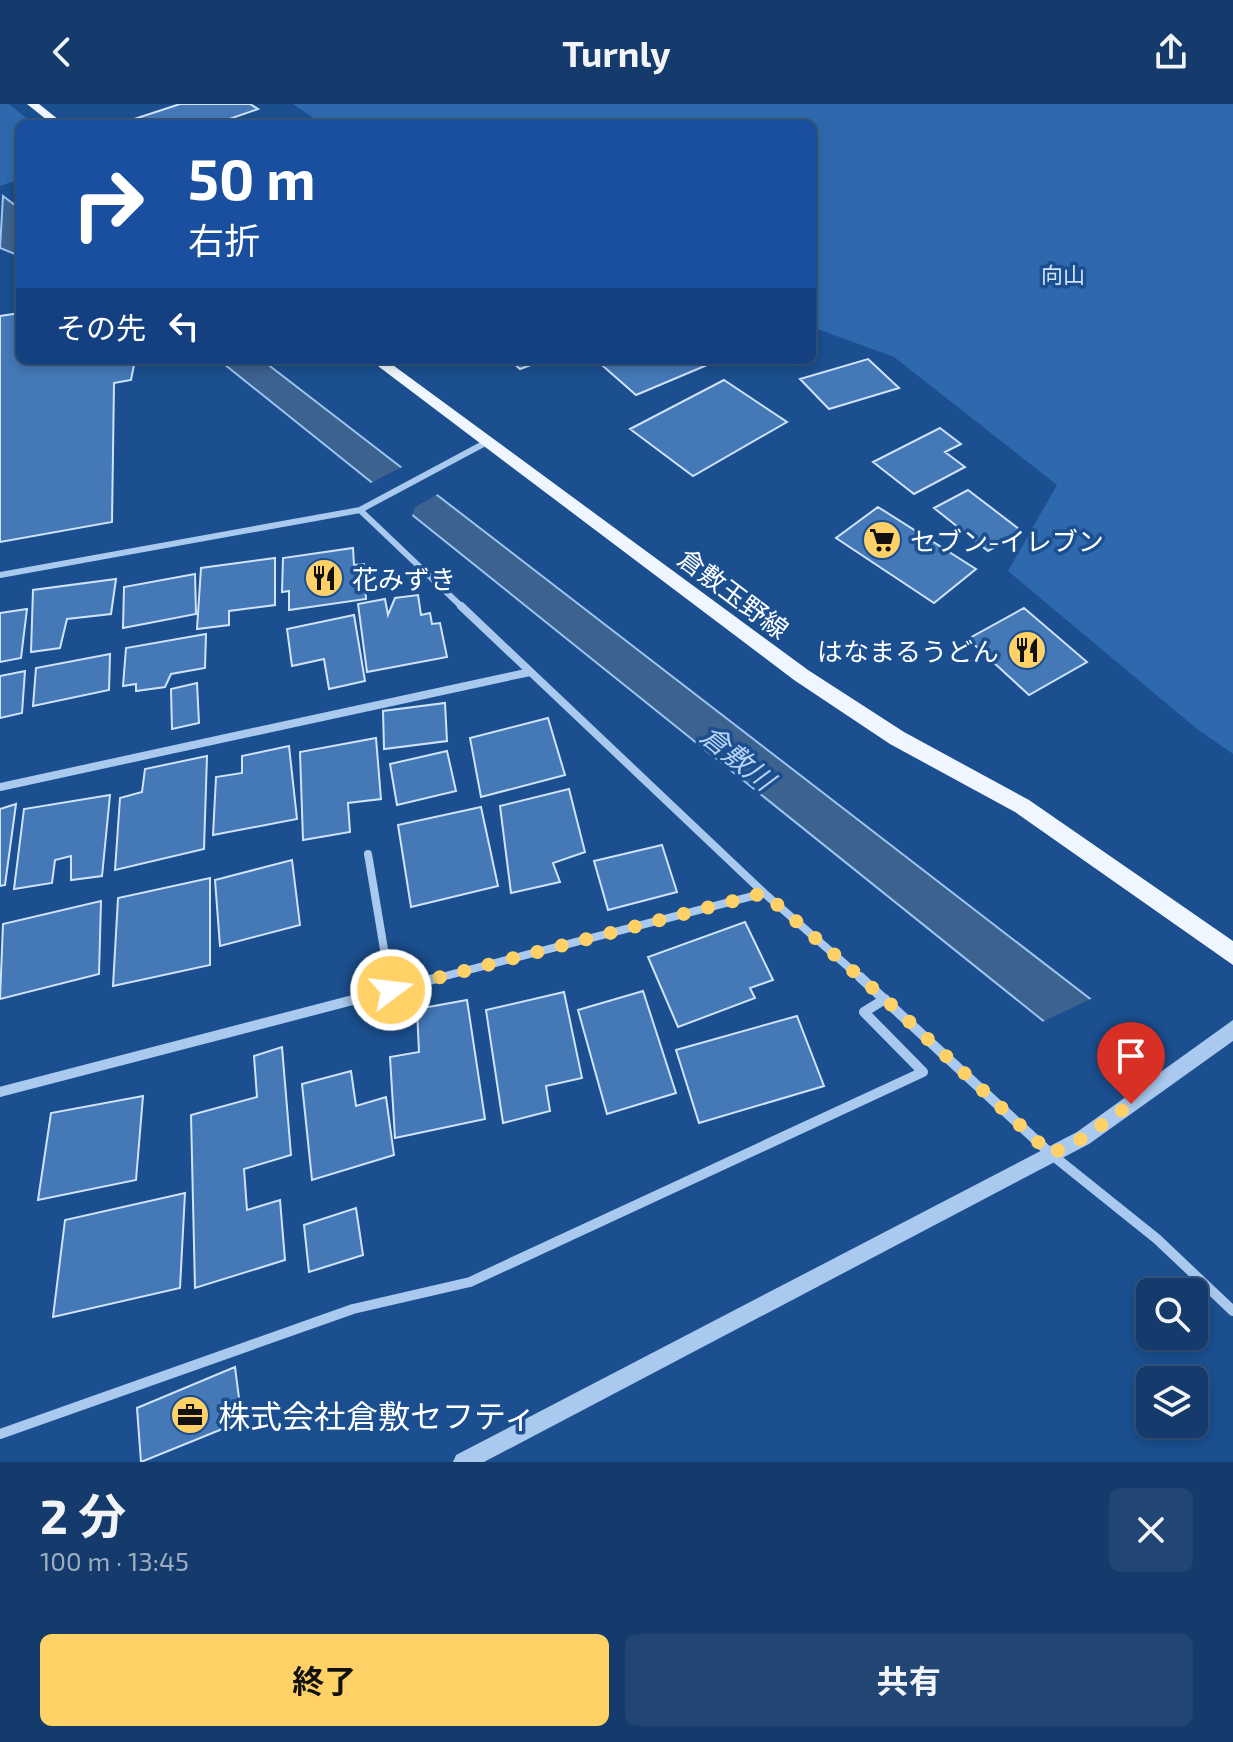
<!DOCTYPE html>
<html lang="ja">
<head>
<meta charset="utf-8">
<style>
	body { margin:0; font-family:"Exo 2","Noto Sans JP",sans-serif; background:#214673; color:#f1f3f6; height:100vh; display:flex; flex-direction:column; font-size:30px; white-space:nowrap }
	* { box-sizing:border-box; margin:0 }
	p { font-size:26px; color:#9dadc1 }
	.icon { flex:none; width:44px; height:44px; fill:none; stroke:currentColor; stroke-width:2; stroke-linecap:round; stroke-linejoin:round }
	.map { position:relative; height:1358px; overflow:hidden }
	.sheet { display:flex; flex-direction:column; background:#143b6b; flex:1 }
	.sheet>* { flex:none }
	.banner { position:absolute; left:16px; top:16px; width:800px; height:244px; border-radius:12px; box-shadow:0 4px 12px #0003,0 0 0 2px #33557e; background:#1a4fa0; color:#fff; overflow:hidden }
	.fabs { position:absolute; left:1136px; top:1174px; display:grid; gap:16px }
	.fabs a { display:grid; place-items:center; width:72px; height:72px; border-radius:12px; background:#143b6b; box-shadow:0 4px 12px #0003,0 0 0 2px #33557e; font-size:40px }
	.pin { position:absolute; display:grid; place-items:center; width:68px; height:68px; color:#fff; margin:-82px -34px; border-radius:50% 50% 50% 0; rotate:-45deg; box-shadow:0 0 8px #0007 }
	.pin .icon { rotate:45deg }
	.me { position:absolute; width:88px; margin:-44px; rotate:75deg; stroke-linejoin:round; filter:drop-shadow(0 0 6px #0008) }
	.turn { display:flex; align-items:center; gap:28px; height:168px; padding:0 40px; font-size:36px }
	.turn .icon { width:104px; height:104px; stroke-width:2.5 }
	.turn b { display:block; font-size:56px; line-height:68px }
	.then { display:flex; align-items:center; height:76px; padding:0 40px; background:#0003; gap:16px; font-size:30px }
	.round { display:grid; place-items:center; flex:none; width:84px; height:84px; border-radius:12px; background:#214673 }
	.summary { display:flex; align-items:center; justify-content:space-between; height:136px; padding:0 40px }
	h1 { font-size:48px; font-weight:700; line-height:60px }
	.button { display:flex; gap:16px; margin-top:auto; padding:16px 40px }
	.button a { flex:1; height:92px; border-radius:12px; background:#ffd166; color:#111; font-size:32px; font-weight:700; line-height:92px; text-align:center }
	.button a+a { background:#214673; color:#f1f3f6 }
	header { display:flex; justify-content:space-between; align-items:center; height:104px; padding:0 40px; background:#143b6b; font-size:36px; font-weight:700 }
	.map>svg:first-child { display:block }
	.green { fill:#2e69ad }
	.water { fill:#3c6290; stroke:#9cc4f0; stroke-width:2 }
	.pier { fill:#1b4f8f }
	.building { fill:#4478b7; stroke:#cfe3fa; stroke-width:2 }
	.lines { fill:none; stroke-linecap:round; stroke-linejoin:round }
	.minor-far2 { stroke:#a9c9ee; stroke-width:6 }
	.minor-far1 { stroke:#a9c9ee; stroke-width:8 }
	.minor { stroke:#a9c9ee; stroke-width:10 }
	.tertiary { fill:#a9c9ee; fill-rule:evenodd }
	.primary { fill:#f0f6ff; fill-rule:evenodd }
	.route { stroke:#ffd166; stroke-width:14; stroke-dasharray:0 25.2 }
	.labels { text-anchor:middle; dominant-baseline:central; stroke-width:7; stroke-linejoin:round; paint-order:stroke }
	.far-park-label { font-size:22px; fill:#cfe3fa; stroke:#1b4f8f }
	.poi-label { font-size:26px; fill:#fff; stroke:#1b4f8f; text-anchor:start }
	.street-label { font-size:26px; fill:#fff; stroke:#1b4f8f }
	.water-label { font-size:28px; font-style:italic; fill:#b5d3f5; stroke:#1b4f8f }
	.near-poi-label { font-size:32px; fill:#fff; stroke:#1b4f8f; text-anchor:start }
</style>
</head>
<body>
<header><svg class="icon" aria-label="back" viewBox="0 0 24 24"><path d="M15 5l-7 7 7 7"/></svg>Turnly<svg class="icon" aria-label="share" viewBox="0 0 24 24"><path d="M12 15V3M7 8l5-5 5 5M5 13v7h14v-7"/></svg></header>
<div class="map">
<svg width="1233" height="1358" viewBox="0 0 1233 1358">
	<rect width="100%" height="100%" fill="#1b4f8f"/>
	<path class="green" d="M 0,0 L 9,0 L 34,20 L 20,20 L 20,80 L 15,77 L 0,82 Z
		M 293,0 L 1233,0 L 1233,650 L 1197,625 L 1008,467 L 1057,381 L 894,253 L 812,223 L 812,20 L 322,20 Z"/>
	<path class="water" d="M 3,92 L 20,105 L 20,152 L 0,144 Z
		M 219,256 L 262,256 L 1233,1005 L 1233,1069 Z"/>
	<path class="pier" d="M 404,362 L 438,390 L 415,403 L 411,415 L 365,382 Z
		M 1097,892 L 1233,1000 L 1233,1073 L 1038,920 Z"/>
	<path class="building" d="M 180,0 L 250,0 L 258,5 L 215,20 L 119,20 Z
		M 20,209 L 20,256 L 135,256 L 131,276 L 114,279 L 112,418 L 0,438 L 0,212 Z
		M 868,255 L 899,284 L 829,305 L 800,275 Z
		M 510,256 L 544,256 L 520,265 Z
		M 616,256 L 719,256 L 636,291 L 603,262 Z
		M 724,276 L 787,318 L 693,372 L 630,325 Z
		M 940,324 L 961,340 L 945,348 L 965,363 L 914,390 L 873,358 Z
		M 968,386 L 1023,428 L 988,447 L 934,404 Z
		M 878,403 L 976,465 L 934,499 L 836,434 Z
		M 353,444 L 354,461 L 364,460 L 366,495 L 289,506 L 289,487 L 282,488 L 283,454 Z
		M 275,454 L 275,501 L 229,507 L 229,521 L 197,525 L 201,464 Z
		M 195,470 L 196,510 L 123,524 L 124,483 Z
		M 116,475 L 111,510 L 67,515 L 60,544 L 31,548 L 33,486 Z
		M 418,491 L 421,511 L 430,509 L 432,520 L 440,519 L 447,553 L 367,568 L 358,500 L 385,495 L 388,511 L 395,494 Z
		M 1024,504 L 1087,558 L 1029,591 L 968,535 Z
		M 27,505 L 21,554 L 0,558 L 0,509 Z
		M 354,511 L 365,577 L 329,585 L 324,555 L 292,562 L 287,525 Z
		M 206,530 L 205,564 L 171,570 L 165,583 L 136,587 L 136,580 L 123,582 L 126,544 Z
		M 110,550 L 109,586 L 33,602 L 36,564 Z
		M 25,567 L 22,609 L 0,614 L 0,572 Z
		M 197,579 L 199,619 L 172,625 L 171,585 Z
		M 445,599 L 447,637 L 384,645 L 383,607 Z
		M 548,614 L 565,671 L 481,693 L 470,634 Z
		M 376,634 L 381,695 L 348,699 L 350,728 L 303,736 L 300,648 Z
		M 289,642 L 297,715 L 213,731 L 216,673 L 242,669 L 242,652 Z
		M 447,647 L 456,687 L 397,701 L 390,660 Z
		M 207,652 L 204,745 L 115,766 L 120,694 L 142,688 L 145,665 Z
		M 569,685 L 585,748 L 553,759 L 560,778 L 511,789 L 500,702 Z
		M 110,691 L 102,772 L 71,776 L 71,752 L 55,756 L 52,779 L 14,785 L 24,705 Z
		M 16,700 L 5,781 L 0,782 L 0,705 Z
		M 481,703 L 498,782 L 411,803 L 398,721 Z
		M 662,741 L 677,788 L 608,806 L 594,757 Z
		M 292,756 L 300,821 L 220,842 L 215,776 Z
		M 210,774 L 210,861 L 113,882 L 118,794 Z
		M 101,797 L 99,870 L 0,895 L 3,820 Z
		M 745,818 L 773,876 L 750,884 L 755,894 L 678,923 L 648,853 Z
		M 643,887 L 676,989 L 607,1010 L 578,906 Z
		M 564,888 L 582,974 L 546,982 L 550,1007 L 503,1019 L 486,906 Z
		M 467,896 L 485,1015 L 395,1034 L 390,953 L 419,948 L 417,905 Z
		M 797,912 L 824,982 L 699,1019 L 676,946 Z
		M 282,943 L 291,1051 L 244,1065 L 247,1106 L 280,1096 L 285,1156 L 195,1184 L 191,1011 L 257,993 L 254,952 Z
		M 351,967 L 356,1002 L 386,993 L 394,1051 L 312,1076 L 302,980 Z
		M 143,992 L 136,1076 L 38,1096 L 51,1009 Z
		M 185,1089 L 180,1184 L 53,1213 L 65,1116 Z
		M 356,1104 L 363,1151 L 309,1168 L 304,1121 Z
		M 235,1263 L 242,1317 L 141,1358 L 137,1304 Z"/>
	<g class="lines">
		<path class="minor-far2" d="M 360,406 L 463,504
			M 0,471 L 360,406 L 487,338"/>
		<path class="minor-far1" d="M 461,502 L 764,789 L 862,875
			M 0,683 L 530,568
			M 368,750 L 389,875
			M 434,875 L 764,789"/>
		<path class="minor" d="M 389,873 L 391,886
			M 860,873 L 1051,1050 L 1157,1135 L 1233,1207
			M 0,988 L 441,873
			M 0,1330 L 353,1205 L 470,1178 L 923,968 L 864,908 L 885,895"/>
		<path class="tertiary" d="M 1233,916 L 1233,937 L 1089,1040 L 484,1358 L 453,1358 L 456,1351 L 1077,1028 Z"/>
		<path class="primary" d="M 27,0 L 39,0 L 64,20 L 52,20 Z
			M 370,256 L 386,256 L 808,566 L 904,628 L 1029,696 L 1233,837 L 1233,861 L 1015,708 L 890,640 L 794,576 Z"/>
	</g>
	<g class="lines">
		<path class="route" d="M 391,886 L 764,789 L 885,895 L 1051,1050 L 1083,1034 L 1131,1000"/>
	</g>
	<defs>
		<g id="supermarket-disc" transform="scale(2)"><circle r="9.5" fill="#ffd166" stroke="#1b4f8f"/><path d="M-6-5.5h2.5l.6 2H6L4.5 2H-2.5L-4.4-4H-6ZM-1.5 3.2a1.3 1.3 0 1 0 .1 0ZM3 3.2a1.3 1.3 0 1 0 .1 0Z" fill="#111"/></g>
		<g id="restaurant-disc" transform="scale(2)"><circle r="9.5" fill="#ffd166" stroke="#1b4f8f"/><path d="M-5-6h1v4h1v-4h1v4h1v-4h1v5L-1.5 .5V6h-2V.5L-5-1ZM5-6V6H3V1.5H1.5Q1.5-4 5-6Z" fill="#111"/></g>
		<g id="office-disc" transform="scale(2)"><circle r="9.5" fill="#ffd166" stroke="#1b4f8f"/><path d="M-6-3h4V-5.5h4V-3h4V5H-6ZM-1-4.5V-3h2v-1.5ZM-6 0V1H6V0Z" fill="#111"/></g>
	</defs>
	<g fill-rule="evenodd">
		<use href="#supermarket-disc" x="882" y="436"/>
		<use href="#restaurant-disc" x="324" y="474"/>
		<use href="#restaurant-disc" x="1027" y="546"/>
		<use href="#office-disc" x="190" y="1311"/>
	</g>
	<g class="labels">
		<g class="far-park-label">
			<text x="1063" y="170">向山</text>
		</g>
		<g class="poi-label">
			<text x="910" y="436">セブン-イレブン</text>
			<text x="352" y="474">花みずき</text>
			<text x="999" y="546" text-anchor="end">はなまるうどん</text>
		</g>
		<g class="street-label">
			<text transform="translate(734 489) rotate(37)">倉敷玉野線</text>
		</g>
		<g class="water-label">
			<text transform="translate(738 653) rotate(39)">倉敷川</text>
		</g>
		<g class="near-poi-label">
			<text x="218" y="1311">株式会社倉敷セフティ</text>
		</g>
	</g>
</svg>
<div class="fabs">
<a><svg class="icon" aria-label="search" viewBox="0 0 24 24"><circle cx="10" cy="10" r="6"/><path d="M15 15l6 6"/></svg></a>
<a><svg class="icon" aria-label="layers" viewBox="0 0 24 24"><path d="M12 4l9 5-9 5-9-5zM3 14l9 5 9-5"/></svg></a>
</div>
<div class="pin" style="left:1131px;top:1000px;background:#d93025"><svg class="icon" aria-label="arrive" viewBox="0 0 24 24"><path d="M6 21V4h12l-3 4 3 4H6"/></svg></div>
<svg class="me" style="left:391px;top:886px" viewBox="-20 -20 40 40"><circle r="17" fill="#ffd166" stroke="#fff" stroke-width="3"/><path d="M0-11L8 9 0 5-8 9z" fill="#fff"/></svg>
<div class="banner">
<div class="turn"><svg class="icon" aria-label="right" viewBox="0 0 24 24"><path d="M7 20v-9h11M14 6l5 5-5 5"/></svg><div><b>50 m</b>右折</div></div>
<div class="then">その先<svg class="icon" aria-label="left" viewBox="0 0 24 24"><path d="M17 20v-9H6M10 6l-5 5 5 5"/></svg></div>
</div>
</div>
<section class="sheet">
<div class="summary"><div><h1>2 分</h1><p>100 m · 13:45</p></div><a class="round"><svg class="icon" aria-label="close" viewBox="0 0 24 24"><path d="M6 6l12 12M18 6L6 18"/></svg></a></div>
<div class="button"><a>終了</a><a>共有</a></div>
</section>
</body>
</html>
